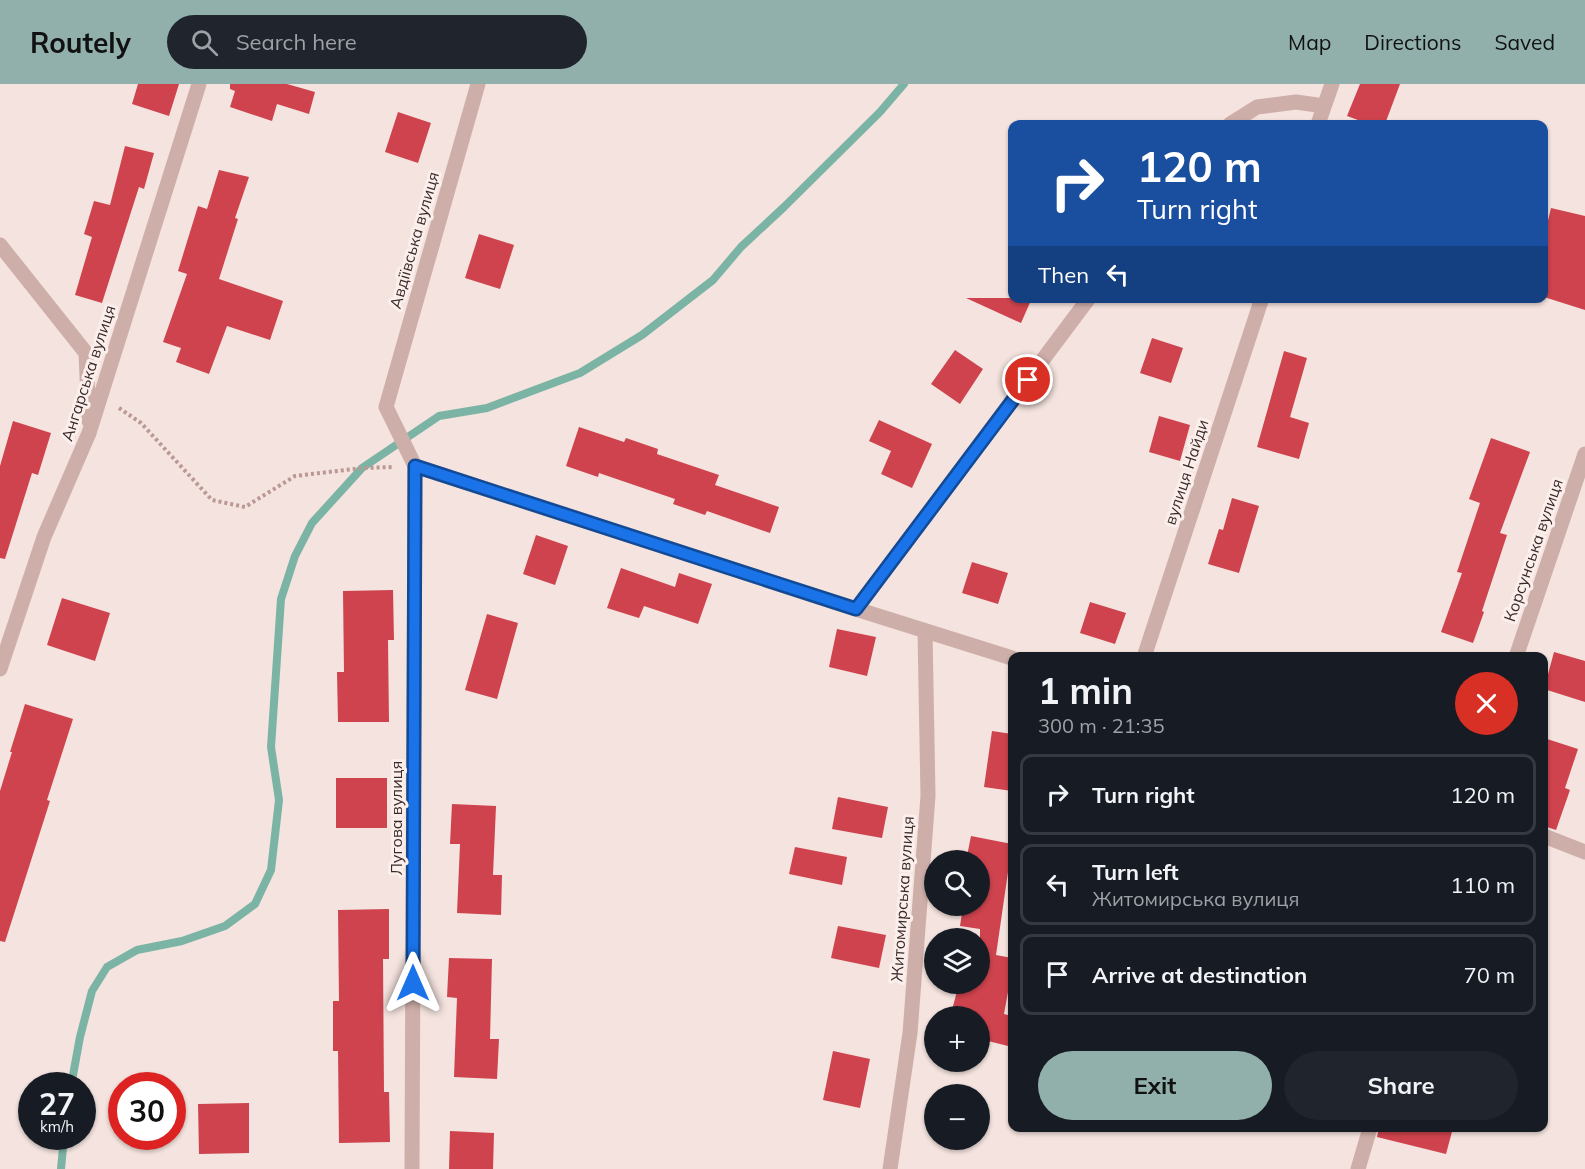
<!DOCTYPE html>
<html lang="en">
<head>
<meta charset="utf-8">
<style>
	body { margin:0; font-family:Mulish,sans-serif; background:#20242c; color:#f1f3f6; height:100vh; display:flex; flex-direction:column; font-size:22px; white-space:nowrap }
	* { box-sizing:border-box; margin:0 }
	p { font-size:20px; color:#9ea1a6 }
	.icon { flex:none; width:33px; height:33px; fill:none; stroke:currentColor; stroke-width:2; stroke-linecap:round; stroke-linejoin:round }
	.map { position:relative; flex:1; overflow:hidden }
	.sheet { position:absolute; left:1008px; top:568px; width:540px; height:480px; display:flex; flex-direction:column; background:#171b24; border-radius:12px; box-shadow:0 2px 4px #0004 }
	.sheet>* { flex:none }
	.hud { position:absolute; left:1008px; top:36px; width:540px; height:183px; border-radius:12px; box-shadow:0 2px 4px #0004; background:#1a4fa0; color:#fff; overflow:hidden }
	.controls { position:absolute; left:924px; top:766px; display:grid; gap:12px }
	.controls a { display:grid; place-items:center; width:66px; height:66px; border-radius:50%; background:#171b24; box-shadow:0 2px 4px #0004; font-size:30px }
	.speed { position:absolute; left:18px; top:988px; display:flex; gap:12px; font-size:30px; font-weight:700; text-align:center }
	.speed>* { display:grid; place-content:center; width:78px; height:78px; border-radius:50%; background:#171b24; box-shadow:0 2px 4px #0004; line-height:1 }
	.speed small { font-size:15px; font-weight:400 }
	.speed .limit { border:9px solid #d22; background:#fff; color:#111 }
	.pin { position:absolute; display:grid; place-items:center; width:51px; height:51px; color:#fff; margin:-26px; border:3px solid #fff; border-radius:50%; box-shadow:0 2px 6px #0007 }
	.me { position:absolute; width:66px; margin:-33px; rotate:0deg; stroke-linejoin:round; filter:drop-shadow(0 0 4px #0008) }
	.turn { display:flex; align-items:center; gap:21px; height:126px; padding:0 30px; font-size:27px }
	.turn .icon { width:78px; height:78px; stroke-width:2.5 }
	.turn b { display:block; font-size:42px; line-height:51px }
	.then { display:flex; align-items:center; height:57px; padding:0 30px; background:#0003; gap:12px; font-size:22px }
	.round { display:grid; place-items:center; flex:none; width:63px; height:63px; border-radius:32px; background:#20242c }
	.headline { display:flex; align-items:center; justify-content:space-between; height:102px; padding:0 30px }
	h1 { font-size:36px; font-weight:700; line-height:45px }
	.cta { display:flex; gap:12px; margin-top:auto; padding:12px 30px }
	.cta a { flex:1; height:69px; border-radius:36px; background:#91b0ab; color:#111; font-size:24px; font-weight:700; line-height:69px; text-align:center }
	.cta a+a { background:#20242c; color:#f1f3f6 }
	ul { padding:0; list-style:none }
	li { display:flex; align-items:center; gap:18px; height:81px; margin:0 12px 9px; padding:0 18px; border:3px solid #363941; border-radius:12px }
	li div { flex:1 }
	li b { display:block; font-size:22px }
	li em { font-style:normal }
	header { display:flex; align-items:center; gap:36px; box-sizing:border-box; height:84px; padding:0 30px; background:#91b0ab; color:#111 }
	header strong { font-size:28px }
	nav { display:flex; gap:33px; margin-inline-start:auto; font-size:21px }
	.search { width:420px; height:54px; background:#20242c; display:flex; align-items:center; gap:15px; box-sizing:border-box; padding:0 21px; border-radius:33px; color:#9ea1a6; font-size:22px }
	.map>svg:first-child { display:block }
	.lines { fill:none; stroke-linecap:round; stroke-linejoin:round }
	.stream { stroke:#7bb4a4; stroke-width:8 }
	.building { fill:#ce434d }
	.path { stroke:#ba9893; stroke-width:4; stroke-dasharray:3 3; stroke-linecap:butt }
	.minor { stroke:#ceaea9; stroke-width:15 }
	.route-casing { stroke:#114b97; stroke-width:15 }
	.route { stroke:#1a73e8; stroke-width:10 }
	.labels { text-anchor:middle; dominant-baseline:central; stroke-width:6; stroke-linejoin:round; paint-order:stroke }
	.street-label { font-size:16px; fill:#3a2929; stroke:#fbefeb }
</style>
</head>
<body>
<header>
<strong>Routely</strong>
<div class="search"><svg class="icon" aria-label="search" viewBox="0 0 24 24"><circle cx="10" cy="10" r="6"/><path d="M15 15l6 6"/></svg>Search here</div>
<nav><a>Map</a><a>Directions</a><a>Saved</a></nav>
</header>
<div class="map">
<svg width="1585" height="1085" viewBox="0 0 1585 1085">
	<rect width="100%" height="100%" fill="#f4e3de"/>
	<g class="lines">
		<path class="stream" d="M 71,1002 L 80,953 L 92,907 L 107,883 L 137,866 L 182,857 L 225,842 L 255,820 L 271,786 L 279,716 L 271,663 L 281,515 L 295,472 L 312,439 L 362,384 L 439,332 L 487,324 L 580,289 L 642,251 L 713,196 L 741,163 L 784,123 L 880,28 L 904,0
			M 61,1085 L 64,1053"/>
	</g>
	<path class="building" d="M 138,0 L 179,0 L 169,32 L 132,20 Z
		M 230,0 L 287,0 L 315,8 L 309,30 L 277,20 L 272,37 L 230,23 L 235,7 L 230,5 Z
		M 1360,0 L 1400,0 L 1385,40 L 1369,40 L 1347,32 Z
		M 398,28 L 431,39 L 418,79 L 385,68 Z
		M 125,62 L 154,69 L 144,105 L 139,103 L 102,219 L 75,211 L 92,153 L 84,150 L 94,117 L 110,121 Z
		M 219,86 L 249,93 L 235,134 L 238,135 L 219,195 L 283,217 L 270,256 L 227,242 L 209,290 L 176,278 L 181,264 L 163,258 L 187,190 L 178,187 L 198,122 L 207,125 Z
		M 1551,124 L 1585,132 L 1585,226 L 1544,213 L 1544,153 Z
		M 479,150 L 514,161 L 500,205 L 465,194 Z
		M 966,214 L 1032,214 L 1021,239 Z
		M 1152,254 L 1183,264 L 1171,299 L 1140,289 Z
		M 955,266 L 983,285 L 960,320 L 931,300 Z
		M 1284,267 L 1307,274 L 1290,333 L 1309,339 L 1299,375 L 1257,363 Z
		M 1159,332 L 1190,341 L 1180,377 L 1149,368 Z
		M 879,336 L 932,360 L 912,404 L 881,390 L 891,367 L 869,357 Z
		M 13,337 L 51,349 L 38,391 L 32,389 L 5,475 L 0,474 L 0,382 Z
		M 579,343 L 624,358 L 626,354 L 658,365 L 657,370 L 719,391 L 715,401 L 779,423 L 770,449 L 707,427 L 705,431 L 673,420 L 675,415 L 599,389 L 598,393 L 566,382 Z
		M 1491,354 L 1530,368 L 1500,449 L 1507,451 L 1482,527 L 1484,528 L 1473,559 L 1441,548 L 1462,489 L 1457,488 L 1480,419 L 1469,415 Z
		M 1232,414 L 1259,422 L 1239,489 L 1208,480 L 1219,445 L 1223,446 Z
		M 536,451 L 568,462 L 555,501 L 523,490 Z
		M 972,478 L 1008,489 L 998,520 L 962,509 Z
		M 621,484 L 675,503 L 679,489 L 712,500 L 698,540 L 644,522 L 639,534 L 607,524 Z
		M 393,506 L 394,556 L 388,556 L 389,638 L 338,638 L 337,588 L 344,588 L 343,507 Z
		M 62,514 L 110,529 L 95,577 L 47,561 Z
		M 1090,518 L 1126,529 L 1115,560 L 1080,549 Z
		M 487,530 L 518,539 L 497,615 L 465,606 Z
		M 837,545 L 876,553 L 867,592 L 829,583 Z
		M 1554,568 L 1585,577 L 1585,618 L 1544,605 Z
		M 25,620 L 73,635 L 47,716 L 50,717 L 5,858 L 0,857 L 0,707 L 12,668 L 10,668 Z
		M 992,647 L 1012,650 L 1012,707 L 984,703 Z
		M 1544,654 L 1578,665 L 1565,704 L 1570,706 L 1556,746 L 1544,742 Z
		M 336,694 L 387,694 L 387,744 L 336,744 Z
		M 838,713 L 888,723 L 882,754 L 832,745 Z
		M 452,720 L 496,722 L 493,791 L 502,791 L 501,831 L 457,829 L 460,760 L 450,760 Z
		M 971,752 L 1012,760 L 1012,789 L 1008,788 L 996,871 L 1012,874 L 1012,886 L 1004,930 L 1012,932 L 1012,963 L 980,955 L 980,933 L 950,933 L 959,900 L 980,900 L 980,845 L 960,842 L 963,822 L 980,822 L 980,777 L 966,777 Z
		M 795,763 L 847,773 L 842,801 L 789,790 Z
		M 389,825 L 389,875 L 383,875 L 384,1008 L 389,1008 L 390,1058 L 339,1059 L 338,967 L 333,967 L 333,917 L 339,917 L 338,826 Z
		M 838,842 L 886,851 L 879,884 L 831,874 Z
		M 449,874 L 492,875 L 490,955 L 499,955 L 497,995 L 454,993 L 457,914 L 447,913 Z
		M 833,967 L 870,975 L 860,1024 L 823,1016 Z
		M 249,1019 L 249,1069 L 199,1070 L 198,1020 Z
		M 1379,1044 L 1453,1044 L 1446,1070 L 1377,1053 Z
		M 450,1047 L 494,1049 L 493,1085 L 449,1085 Z"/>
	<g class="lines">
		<path class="path" d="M 119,324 L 141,339 L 212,416 L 245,423 L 295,392 L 362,384 L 393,383"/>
		<path class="minor" d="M 478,0 L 386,323 L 415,382 L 856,525 L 1012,574
			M 1230,40 L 1257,23 L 1296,18 L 1324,22
			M 1318,40 L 1332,0
			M 0,161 L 86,269 L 89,337
			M 856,525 L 1089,214
			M 1144,573 L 1262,214
			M 1516,573 L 1585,370
			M 0,585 L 44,453 L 89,349 L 199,0
			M 1544,752 L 1585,768
			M 412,1085 L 415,382
			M 890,1085 L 910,949 L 928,712 L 925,547
			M 1358,1085 L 1370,1044"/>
	</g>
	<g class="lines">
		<g class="route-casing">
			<path id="route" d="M 413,899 L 415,382 L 856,525 L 1028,296"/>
		</g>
		<use href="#route" class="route"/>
	</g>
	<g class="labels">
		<g class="street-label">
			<text transform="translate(414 156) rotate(-74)">Авдіївська вулиця</text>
			<text transform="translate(88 289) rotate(-72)">Ангарська вулиця</text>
			<text transform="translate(1186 388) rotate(-72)">вулиця Найди</text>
			<text transform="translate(1533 466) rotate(-71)">Корсунська вулиця</text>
			<text transform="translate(396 734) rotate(-90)">Лугова вулиця</text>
			<text transform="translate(902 815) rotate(-86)">Житомирська вулиця</text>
		</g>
	</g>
</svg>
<div class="controls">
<a><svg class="icon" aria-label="search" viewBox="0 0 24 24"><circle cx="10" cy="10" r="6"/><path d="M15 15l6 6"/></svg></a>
<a><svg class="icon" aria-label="layers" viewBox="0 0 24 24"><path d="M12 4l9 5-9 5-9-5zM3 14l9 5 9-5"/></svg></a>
<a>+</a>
<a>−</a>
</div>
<div class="speed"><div>27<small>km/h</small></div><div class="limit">30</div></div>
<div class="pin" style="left:1028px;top:296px;background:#d93025"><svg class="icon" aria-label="arrive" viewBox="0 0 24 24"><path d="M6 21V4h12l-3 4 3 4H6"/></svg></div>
<svg class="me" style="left:413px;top:899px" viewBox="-20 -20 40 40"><path d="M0-17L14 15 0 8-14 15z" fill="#1a73e8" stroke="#fff" stroke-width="4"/></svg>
<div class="hud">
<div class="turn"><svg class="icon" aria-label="right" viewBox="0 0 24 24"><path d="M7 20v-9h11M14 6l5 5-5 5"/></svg><div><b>120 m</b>Turn right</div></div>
<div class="then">Then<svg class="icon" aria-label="left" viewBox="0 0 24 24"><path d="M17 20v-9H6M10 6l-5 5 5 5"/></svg></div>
</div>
<section class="sheet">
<div class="headline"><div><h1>1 min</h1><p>300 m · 21:35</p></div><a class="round" style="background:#d93025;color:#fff"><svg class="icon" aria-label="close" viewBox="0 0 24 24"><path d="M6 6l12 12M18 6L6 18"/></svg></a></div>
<ul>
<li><svg class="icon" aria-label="right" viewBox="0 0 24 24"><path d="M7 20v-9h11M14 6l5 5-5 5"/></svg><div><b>Turn right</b></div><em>120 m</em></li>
<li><svg class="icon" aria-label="left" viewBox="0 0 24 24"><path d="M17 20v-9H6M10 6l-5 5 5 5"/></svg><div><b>Turn left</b><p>Житомирська вулиця</p></div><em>110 m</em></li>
<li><svg class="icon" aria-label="arrive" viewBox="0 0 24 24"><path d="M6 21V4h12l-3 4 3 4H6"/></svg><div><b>Arrive at destination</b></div><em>70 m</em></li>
</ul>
<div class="cta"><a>Exit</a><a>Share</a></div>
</section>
</div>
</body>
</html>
